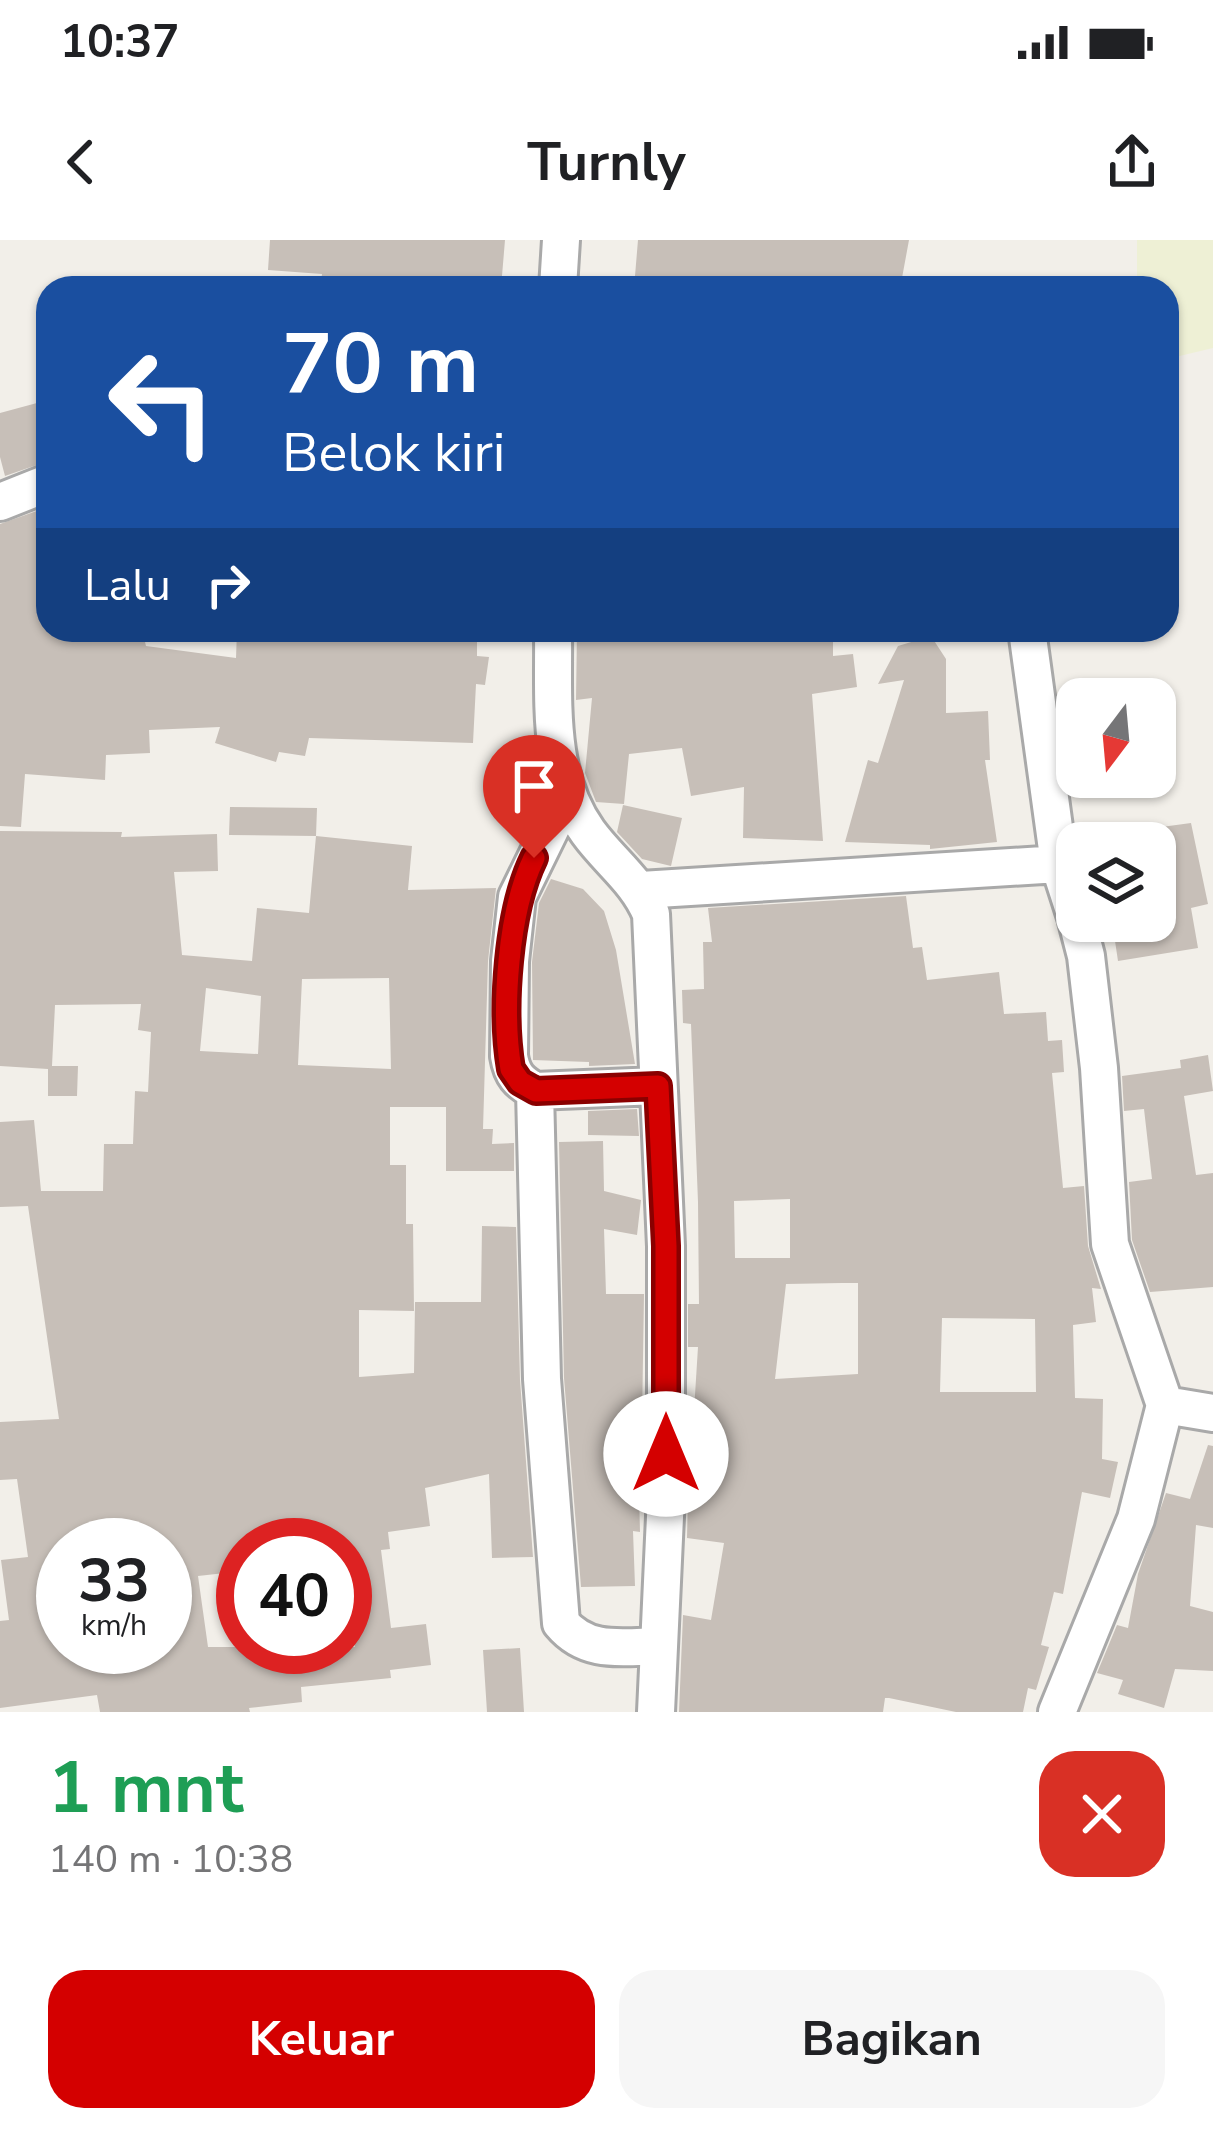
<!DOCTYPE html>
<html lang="id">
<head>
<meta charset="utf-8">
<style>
	body { margin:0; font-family:"Nunito Sans",sans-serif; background:#f6f6f6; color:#202124; height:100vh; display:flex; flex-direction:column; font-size:45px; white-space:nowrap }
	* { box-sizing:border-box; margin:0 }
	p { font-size:39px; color:#757577 }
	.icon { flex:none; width:66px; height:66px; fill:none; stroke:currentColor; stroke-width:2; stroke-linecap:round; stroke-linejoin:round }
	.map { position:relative; height:1472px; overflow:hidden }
	.details { display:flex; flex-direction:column; background:#fff; flex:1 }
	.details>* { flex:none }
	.top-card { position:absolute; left:36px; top:36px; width:1143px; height:366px; border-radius:36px; box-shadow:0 3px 9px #0004; background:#1a4fa0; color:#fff; overflow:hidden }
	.needle { width:78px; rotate:196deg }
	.tools { position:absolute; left:1056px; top:438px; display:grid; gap:24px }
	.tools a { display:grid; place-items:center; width:120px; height:120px; border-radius:24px; background:#fff; box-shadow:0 3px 9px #0004; font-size:60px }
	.speed { position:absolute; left:36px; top:1278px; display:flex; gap:24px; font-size:60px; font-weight:700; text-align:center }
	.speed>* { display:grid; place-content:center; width:156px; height:156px; border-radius:50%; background:#fff; box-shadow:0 3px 9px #0004; line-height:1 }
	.speed small { font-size:30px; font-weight:400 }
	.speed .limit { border:18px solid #d22; background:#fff; color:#111 }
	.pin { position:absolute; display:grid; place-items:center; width:102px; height:102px; color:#fff; margin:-123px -51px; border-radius:50% 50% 50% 0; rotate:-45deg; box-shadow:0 0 12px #0007 }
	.pin .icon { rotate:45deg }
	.me { position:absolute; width:132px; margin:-66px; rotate:0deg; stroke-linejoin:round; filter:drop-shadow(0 0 9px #0008) }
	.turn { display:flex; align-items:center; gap:42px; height:252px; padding:0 48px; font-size:54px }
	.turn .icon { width:156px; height:156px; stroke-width:2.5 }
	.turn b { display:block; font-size:84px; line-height:102px }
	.then { display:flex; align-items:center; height:114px; padding:0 48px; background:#0003; gap:24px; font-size:45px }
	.round { display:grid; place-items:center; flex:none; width:126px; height:126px; border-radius:36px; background:#f6f6f6 }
	.head { display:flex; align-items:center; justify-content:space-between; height:204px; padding:0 48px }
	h1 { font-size:72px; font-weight:700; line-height:90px; color:#1e9e55 }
	.cta { display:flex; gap:24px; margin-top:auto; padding:24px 48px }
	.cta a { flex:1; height:138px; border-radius:36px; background:#d40000; color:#fff; font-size:48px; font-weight:700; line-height:138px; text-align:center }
	.cta a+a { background:#f6f6f6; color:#202124 }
	.status { display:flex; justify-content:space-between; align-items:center; height:84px; padding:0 60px; background:#fff; direction:ltr }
	.status svg { height:33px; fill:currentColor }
	header { display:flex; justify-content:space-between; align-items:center; height:156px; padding:0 48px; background:#fff; font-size:54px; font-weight:700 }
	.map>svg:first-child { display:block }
	.farmland { fill:#eef0d5 }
	.building { fill:#c7bfb8; fill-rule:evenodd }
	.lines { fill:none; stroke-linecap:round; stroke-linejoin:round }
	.minor-casing { stroke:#a9a9a9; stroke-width:42 }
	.minor { stroke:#fff; stroke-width:36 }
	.route-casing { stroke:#8a0000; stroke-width:30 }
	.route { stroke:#d40000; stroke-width:21 }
</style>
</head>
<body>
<div class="status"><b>10:37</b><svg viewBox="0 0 49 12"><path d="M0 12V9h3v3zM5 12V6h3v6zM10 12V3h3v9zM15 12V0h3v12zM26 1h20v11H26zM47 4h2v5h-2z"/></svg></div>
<header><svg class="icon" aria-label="back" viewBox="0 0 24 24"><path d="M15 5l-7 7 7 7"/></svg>Turnly<svg class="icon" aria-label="share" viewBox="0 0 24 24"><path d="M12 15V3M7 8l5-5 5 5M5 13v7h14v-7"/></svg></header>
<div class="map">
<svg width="1213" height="1472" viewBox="0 0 1213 1472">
	<rect width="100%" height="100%" fill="#f2efe9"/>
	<path class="farmland" d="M 1137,0 L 1213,0 L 1213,108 L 1167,119 L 1167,48 L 1137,48 Z"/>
	<path class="building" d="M 270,0 L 505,0 L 501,48 L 320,48 L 322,34 L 268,30 Z
		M 638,0 L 909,0 L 902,38 L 897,37 L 895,48 L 634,48 Z
		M 48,160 L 48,221 L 5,236 L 0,217 L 0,173 Z
		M 48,267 L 48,390 L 142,390 L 146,406 L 236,418 L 237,390 L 477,390 L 477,416 L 489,417 L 485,445 L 476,444 L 473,503 L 309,498 L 305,516 L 279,512 L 276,522 L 215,503 L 220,487 L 149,490 L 150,513 L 106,515 L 105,540 L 25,534 L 21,587 L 0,586 L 0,284 Z
		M 577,390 L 833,390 L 833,416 L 853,414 L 857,447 L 812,454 L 823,601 L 743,598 L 744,547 L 691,556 L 682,508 L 629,514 L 624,564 L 596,562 L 585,533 L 592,458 L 576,460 Z
		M 931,396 L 946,419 L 946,473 L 988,471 L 990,520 L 985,520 L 997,602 L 930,609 L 930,605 L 845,602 L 868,520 L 878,523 L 904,440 L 878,444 L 898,406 Z
		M 623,565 L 682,578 L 671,626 L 642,619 L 617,592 Z
		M 230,567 L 317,568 L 316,596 L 229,595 Z
		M 1191,583 L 1208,664 L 1191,668 L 1198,708 L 1118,721 L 1112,681 L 1155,681 L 1154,588 Z
		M 0,591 L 122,592 L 121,597 L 217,594 L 218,631 L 174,632 L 182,715 L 252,721 L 257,668 L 309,673 L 316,596 L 412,606 L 408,650 L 496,648 L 488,721 L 483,889 L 493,889 L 492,904 L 514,903 L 514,931 L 446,931 L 446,867 L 390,867 L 390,925 L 406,925 L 406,984 L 413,984 L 414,1071 L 359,1070 L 359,1137 L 414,1133 L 415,1062 L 481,1062 L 482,986 L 516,987 L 520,1140 L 533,1317 L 492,1318 L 489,1234 L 425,1248 L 430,1286 L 388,1292 L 390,1309 L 381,1310 L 391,1388 L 426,1384 L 431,1425 L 390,1430 L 391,1438 L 301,1447 L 302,1462 L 249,1468 L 250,1472 L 100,1472 L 97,1455 L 0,1468 L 0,1381 L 9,1380 L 1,1320 L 28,1317 L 17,1239 L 0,1240 L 0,1182 L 59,1179 L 28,966 L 0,967 L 0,882 L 34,880 L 41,951 L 103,951 L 104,904 L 133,904 L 135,851 L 148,852 L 151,792 L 138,790 L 141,764 L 55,765 L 52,826 L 78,826 L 77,856 L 48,856 L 48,829 L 0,826 ZM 389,738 L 391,829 L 298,825 L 302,739 ZM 206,748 L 261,756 L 258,814 L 200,811 ZM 63,1305 L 165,1305 L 165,1407 L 63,1407 ZM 243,1305 L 345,1305 L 355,1407 L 208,1407 L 198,1336 L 243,1331 Z
		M 551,639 L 583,649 L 604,671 L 616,710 L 635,824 L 589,826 L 589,822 L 533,820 L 532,722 L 539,663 Z
		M 906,656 L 913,708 L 922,707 L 927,740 L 999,732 L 1004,774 L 1046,772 L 1048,801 L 1062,800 L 1064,832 L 1052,833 L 1063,948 L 1084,946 L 1088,1006 L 1101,1049 L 1092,1048 L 1096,1082 L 1073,1085 L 1075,1158 L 1103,1159 L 1102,1219 L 1118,1222 L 1110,1258 L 1082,1252 L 1063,1354 L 1054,1352 L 1041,1405 L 1049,1407 L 1036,1450 L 1028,1448 L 1023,1472 L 956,1472 L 889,1458 L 885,1458 L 883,1472 L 679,1472 L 683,1375 L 711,1380 L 724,1303 L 687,1298 L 688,1257 L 709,1260 L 720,1189 L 693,1187 L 698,1107 L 688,1107 L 688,1064 L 699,1064 L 698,962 L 691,784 L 683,783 L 682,750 L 704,749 L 703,702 L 712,702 L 708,668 ZM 790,959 L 790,1018 L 735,1018 L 734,961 ZM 842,1043 L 858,1043 L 858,1134 L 775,1139 L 786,1044 ZM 942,1078 L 1035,1079 L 1036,1152 L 940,1152 Z
		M 1208,815 L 1213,851 L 1184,856 L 1196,935 L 1213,933 L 1213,1047 L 1150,1052 L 1132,1000 L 1129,942 L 1152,939 L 1144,869 L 1124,871 L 1122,836 L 1181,828 L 1180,820 Z
		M 637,869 L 639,896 L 588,895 L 588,871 Z
		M 603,901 L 604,951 L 641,960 L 637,995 L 604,989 L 606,1054 L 644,1054 L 642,1181 L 637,1181 L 640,1292 L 633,1291 L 635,1346 L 581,1347 L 564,1138 L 559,902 Z
		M 1208,1205 L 1213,1206 L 1213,1288 L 1196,1285 L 1190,1366 L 1213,1372 L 1213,1431 L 1175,1429 L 1164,1468 L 1118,1454 L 1123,1440 L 1097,1433 L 1117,1385 L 1128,1388 L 1138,1334 L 1166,1253 L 1190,1259 Z
		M 520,1408 L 524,1472 L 487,1472 L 483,1410 Z"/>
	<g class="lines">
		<g class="minor-casing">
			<path id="minor" d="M 558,48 L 561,0
				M 0,262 L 48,243
				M 553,390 C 554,459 546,534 588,592 C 609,621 637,640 651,674 L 666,1006 L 666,1255 L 656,1472
				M 1027,390 L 1059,624 L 1077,680
				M 641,650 L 1059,624
				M 658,846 L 535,851 L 542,1139 L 561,1383 C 587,1414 621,1407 658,1406
				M 535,851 C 519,842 512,835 509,816 L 510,721 L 517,657 L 566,557
				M 1165,1165 L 1213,1173
				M 1057,1472 L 1136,1279 L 1165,1165 L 1110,1004 L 1099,828 L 1086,716 L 1077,681"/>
		</g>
		<use href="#minor" class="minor"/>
	</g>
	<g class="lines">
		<g class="route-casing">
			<path id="route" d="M 534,618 C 508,671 501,770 511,829 L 520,842 L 536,851 L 658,846 L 666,1006 L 666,1214"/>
		</g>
		<use href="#route" class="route"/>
	</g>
</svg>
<div class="tools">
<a><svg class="needle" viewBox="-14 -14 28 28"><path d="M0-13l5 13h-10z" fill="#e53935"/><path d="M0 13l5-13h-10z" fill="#757577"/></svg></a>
<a><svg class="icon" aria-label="layers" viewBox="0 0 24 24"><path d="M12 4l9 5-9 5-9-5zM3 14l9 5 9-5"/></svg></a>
</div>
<div class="speed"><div>33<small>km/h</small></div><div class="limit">40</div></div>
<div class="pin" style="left:534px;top:618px;background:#d93025"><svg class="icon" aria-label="arrive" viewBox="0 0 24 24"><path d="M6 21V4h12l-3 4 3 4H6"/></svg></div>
<svg class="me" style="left:666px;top:1214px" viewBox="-20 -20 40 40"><circle r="19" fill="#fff"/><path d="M0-13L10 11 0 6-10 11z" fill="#d40000"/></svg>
<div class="top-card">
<div class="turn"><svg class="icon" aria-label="left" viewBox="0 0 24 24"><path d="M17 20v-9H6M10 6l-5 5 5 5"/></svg><div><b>70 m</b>Belok kiri</div></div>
<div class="then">Lalu<svg class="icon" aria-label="right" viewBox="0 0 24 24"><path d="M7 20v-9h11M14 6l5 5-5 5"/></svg></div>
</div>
</div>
<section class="details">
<div class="head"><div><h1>1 mnt</h1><p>140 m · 10:38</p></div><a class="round" style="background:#d93025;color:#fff"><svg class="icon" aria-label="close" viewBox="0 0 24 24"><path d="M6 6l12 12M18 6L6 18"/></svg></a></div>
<div class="cta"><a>Keluar</a><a>Bagikan</a></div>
</section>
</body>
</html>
